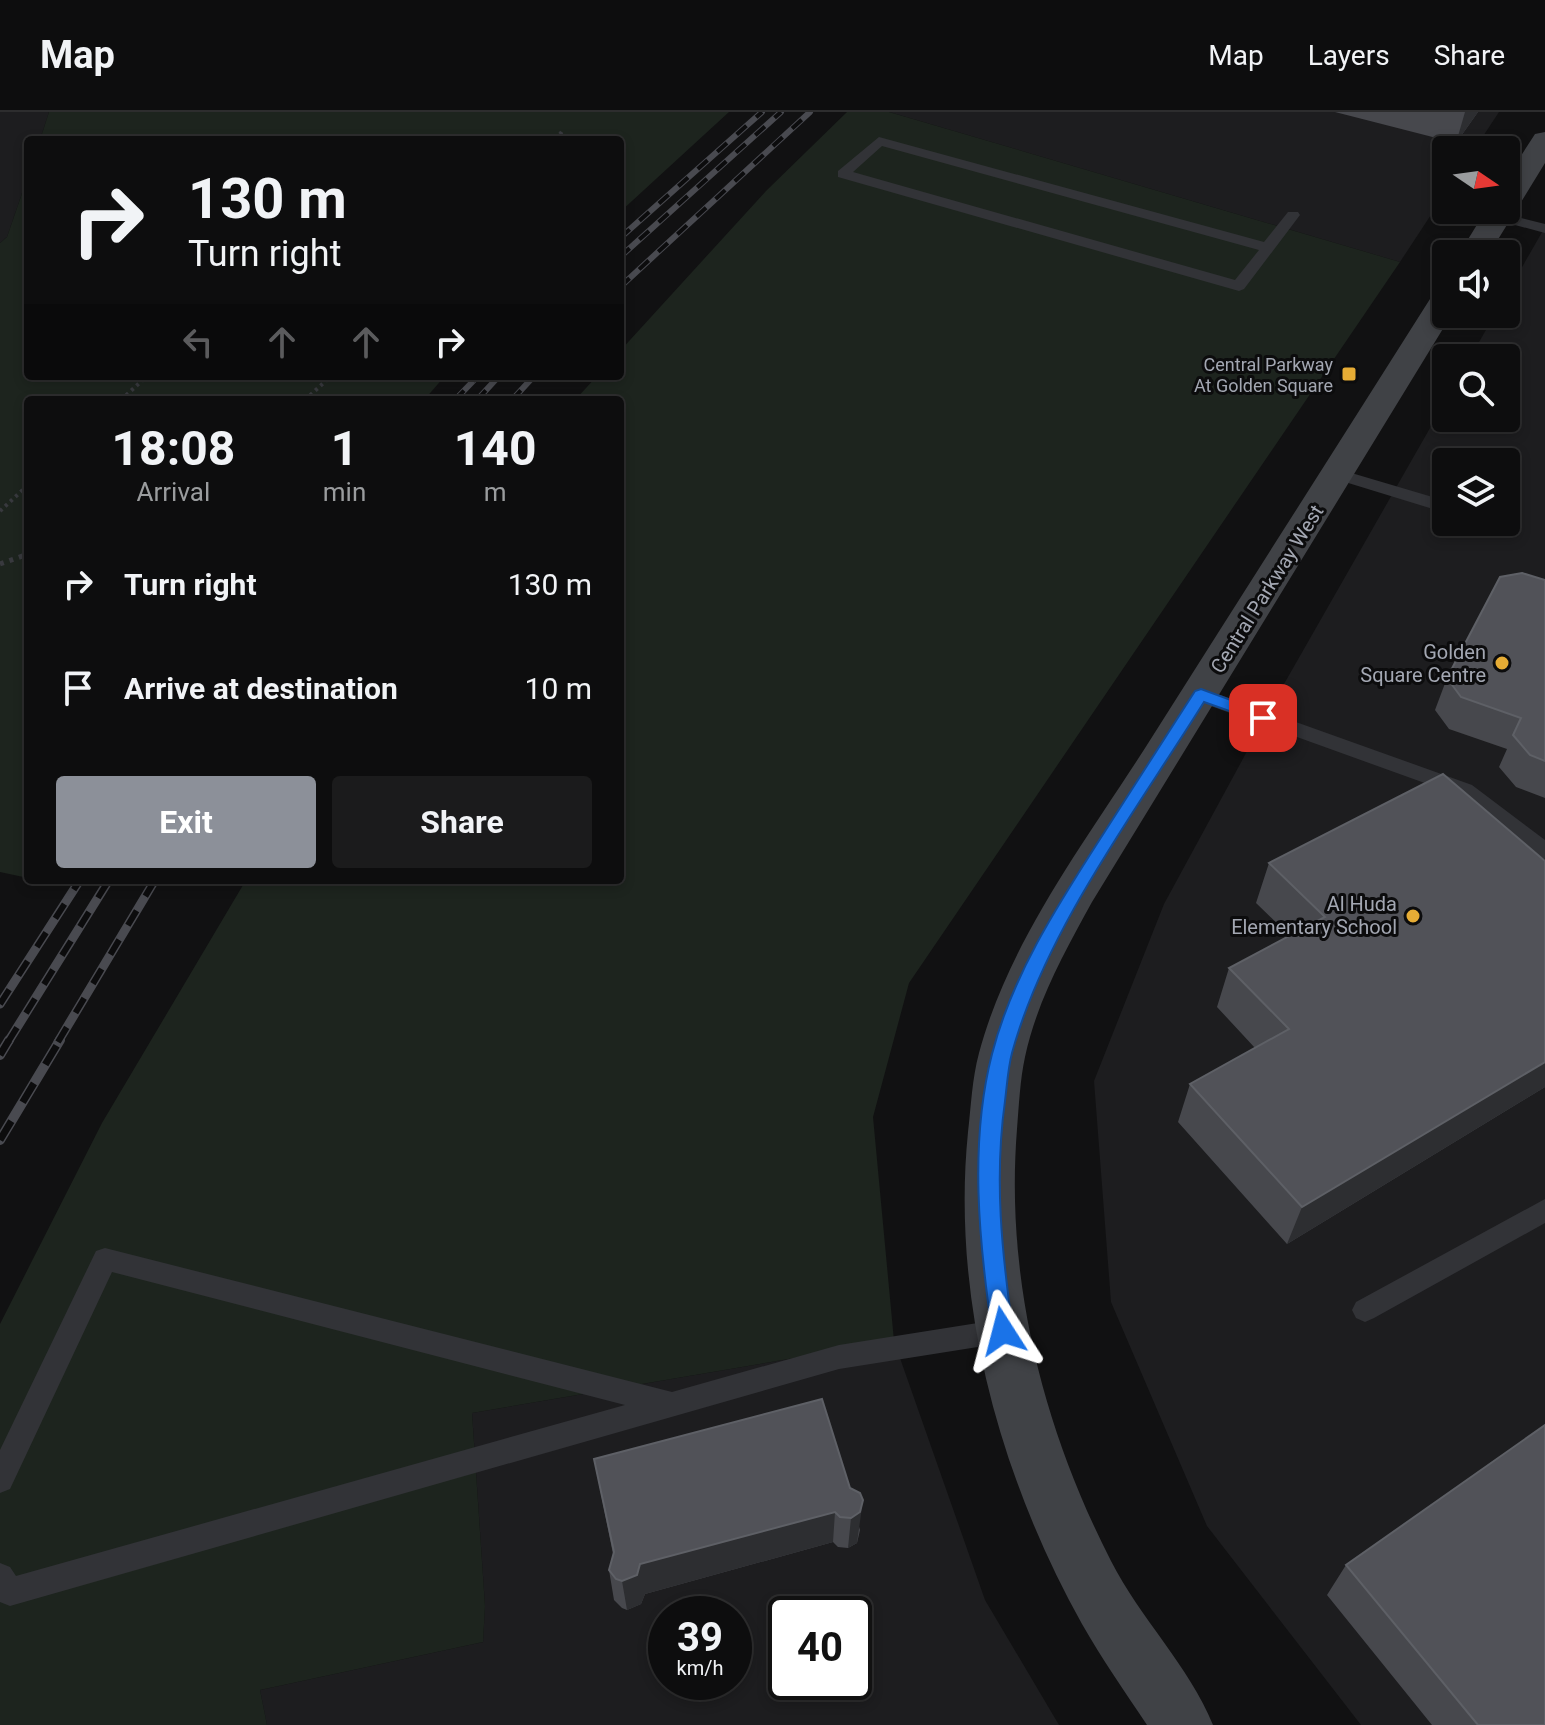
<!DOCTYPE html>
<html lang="en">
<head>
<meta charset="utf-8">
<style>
	body { margin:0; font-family:Roboto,sans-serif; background:#1b1b1c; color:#f1f3f6; height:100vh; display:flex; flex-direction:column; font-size:30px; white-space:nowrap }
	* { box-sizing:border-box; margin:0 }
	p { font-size:26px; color:#9a9c9e }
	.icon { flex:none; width:44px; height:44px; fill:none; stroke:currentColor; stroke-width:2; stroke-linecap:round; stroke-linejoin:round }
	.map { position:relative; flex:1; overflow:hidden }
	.side { position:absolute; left:24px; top:284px; width:600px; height:488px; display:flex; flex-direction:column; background:#0d0d0e; border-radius:8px; box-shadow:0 4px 12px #0003,0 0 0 2px #2d2d2e }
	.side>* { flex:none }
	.banner { position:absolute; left:24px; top:24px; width:600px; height:244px; border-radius:8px; box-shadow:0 4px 12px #0003,0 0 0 2px #2d2d2e; background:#0d0d0e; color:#f1f3f6; overflow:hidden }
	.needle { width:52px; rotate:103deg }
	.tools { position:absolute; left:1432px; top:24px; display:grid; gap:16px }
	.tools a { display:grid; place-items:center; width:88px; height:88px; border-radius:8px; background:#0d0d0e; box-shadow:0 4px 12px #0003,0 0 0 2px #2d2d2e; font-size:40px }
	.speed { position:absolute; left:648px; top:1484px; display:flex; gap:16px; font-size:40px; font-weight:700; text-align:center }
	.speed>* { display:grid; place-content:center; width:104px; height:104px; border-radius:50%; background:#0d0d0e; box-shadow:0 4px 12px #0003,0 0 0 2px #2d2d2e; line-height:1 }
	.speed small { font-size:20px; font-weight:400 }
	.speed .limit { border:4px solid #111; border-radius:12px; background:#fff; color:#111 }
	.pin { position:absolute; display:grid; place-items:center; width:68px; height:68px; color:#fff; margin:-34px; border-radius:16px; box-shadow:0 4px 12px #0006 }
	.me { position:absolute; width:88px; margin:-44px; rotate:351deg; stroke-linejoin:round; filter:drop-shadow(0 0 6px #0008) }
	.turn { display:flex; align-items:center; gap:28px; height:168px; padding:0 32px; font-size:36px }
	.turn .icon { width:104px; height:104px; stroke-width:2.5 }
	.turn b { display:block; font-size:56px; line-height:68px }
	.lanes { display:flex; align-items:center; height:76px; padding:0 32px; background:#0003; justify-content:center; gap:40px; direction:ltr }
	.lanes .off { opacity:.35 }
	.eta { display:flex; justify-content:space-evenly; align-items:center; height:136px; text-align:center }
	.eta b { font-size:48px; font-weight:700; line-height:56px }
	.action { display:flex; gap:16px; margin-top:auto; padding:16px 32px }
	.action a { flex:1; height:92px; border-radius:8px; background:#8c9099; color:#fff; font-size:32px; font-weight:700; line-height:92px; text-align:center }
	.action a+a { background:#1b1b1c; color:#f1f3f6 }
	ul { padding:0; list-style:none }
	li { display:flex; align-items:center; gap:24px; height:104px; padding:0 32px }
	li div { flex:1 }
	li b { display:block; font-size:30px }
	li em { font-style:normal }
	header { display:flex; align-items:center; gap:48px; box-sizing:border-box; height:112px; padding:0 40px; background:#0d0d0e; border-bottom:2px solid #2d2d2e }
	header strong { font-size:38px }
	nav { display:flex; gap:44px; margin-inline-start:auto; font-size:28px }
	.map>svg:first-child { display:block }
	.built { fill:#1d1d1f; fill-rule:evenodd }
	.green { fill:#1d241e }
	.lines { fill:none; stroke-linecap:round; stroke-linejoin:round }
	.path-far1 { stroke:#38393e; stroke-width:4; stroke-dasharray:3 4; stroke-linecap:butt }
	.path { stroke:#38393e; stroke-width:5; stroke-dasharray:4 6; stroke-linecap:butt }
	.lane { fill:#323337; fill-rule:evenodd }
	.secondary { fill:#404246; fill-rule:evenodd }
	.rail-far2-casing { stroke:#494a50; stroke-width:6 }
	.rail-far1-casing { stroke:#494a50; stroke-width:9 }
	.rail-casing { stroke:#494a50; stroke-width:10 }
	.rail-far2 { stroke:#0c0c0d; stroke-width:4; stroke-dasharray:13; stroke-linecap:butt }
	.rail-far1 { stroke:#0c0c0d; stroke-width:6; stroke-dasharray:17; stroke-linecap:butt }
	.rail { stroke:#0c0c0d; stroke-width:7; stroke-dasharray:22; stroke-linecap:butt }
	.wall { fill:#47484d }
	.shaded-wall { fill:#2d2e31 }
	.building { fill:#515258; stroke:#5e6066; stroke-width:2 }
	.route { fill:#1a73e8; stroke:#114b97; stroke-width:2 }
	.poi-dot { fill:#e6ac35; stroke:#0c0c0d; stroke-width:3 }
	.labels { text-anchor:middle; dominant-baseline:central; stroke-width:6; stroke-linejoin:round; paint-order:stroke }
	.far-poi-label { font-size:18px; fill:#a3a7b2; stroke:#0c0c0d; text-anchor:end }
	.street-label { font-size:20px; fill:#a3a7b2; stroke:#0c0c0d }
	.poi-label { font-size:20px; fill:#a3a7b2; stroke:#0c0c0d; text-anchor:end }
</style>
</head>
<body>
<header>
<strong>Map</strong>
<nav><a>Map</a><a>Layers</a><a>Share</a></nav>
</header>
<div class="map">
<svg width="1545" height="1613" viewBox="0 0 1545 1613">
	<rect width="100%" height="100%" fill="#111112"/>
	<path class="built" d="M 0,0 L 49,0 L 40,28 L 28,28 L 28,64 L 7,125 L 0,131 Z
		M 889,0 L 1499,0 L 1474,38 L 1446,38 L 1446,80 L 1400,150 Z
		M 1545,115 L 1545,1613 L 1361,1613 L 1207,1414 L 1111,1190 L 1094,969 L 1164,792 L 1276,586 L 1446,288 L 1446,306 L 1506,306 L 1506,246 L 1470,246 L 1495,202 L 1506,202 L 1506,183 ZM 1446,350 L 1506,350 L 1506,410 L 1446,410 Z
		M 894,1229 L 985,1488 L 1059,1613 L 267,1613 L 260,1578 L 483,1530 L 485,1494 L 472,1301 ZM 666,1502 L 734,1502 L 734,1570 L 666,1570 ZM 786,1502 L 854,1502 L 854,1570 L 786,1570 Z"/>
	<path class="green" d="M 49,0 L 729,0 L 620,100 L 620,28 L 40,28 Z
		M 847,0 L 889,0 L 1400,150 L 909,871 L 873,1005 L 894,1229 L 472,1301 L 485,1494 L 483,1530 L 260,1578 L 267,1613 L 0,1613 L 0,1212 L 102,1011 L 246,768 L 620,768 L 620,288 L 575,288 L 597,264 L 620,264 L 620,239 L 766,79 Z
		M 28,64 L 28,264 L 445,264 L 424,288 L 28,288 L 28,766 L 0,760 L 0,131 L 7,125 Z"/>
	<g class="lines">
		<path class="path-far1" d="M 556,28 L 563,18
			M 121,288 L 147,264
			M 305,288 L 331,264
			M 0,399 L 28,373"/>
		<path class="path" d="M 0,452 L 28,442"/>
		<path class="lane" d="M 879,25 L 1264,130 L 1288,100 L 1298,100 L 1300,103 L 1244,177 L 1239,179 L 838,65 L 838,59 ZM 882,34 L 1259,138 L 1235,168 L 853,60 Z
			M 1498,100 L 1545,112 L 1545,121 L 1493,107 L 1493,101 Z
			M 1338,357 L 1446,389 L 1446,401 L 1332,366 L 1329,362 Z
			M 1201,576 L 1472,673 L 1545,728 L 1545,747 L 1537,745 L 1458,683 L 1194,588 L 1191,583 Z
			M 1545,1087 L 1545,1111 L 1374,1206 L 1365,1210 L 1356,1206 L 1352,1198 L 1356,1190 Z
			M 105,1136 L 672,1280 L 839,1233 L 1003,1207 L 1012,1211 L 1016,1219 L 1012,1227 L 1003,1231 L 839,1257 L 10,1494 L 0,1490 L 0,1451 L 10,1455 L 16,1464 L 625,1293 L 112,1160 L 10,1377 L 0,1381 L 0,1338 L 96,1139 Z"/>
		<path class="secondary" d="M 1545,20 L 1545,51 L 1489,142 L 1459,142 L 1486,98 L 1506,98 L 1506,67 L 1535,22 Z
			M 1446,178 L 1446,202 L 1452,202 L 1092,790 C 1065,839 1037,889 1025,945 C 1020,968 1019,993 1017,1017 C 1005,1167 1043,1316 1111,1449 C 1140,1506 1189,1554 1213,1613 L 1147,1613 C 1125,1580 1102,1547 1082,1512 C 1000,1365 951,1189 968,1020 C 971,994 972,967 979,941 C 1009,829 1085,730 1147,633 C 1241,484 1336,336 1430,187 L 1435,180 Z"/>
		<g class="rail-far2-casing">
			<path id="rail-far2" d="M 620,126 L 762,0
				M 620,145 L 781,0
				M 620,175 L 810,0
				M 455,288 L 478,264
				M 477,288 L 499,264
				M 512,288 L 534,264"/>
		</g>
		<g class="rail-far1-casing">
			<path id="rail-far1" d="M 0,892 L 80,768
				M 8,930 L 109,768
				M 58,930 L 155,768"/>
		</g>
		<g class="rail-casing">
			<path id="rail" d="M 0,943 L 9,928
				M 0,1028 L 60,928"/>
		</g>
		<use href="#rail-far2" class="rail-far2"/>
		<use href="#rail-far1" class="rail-far1"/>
		<use href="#rail" class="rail"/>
	</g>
	<path class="wall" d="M 1335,0 L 1478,0 L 1456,31 Z
		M 1545,468 L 1545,686 L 1516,675 L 1499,655 L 1507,637 L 1449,617 L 1435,598 L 1447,566 Z
		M 1545,749 L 1545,975 L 1287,1132 L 1178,1010 L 1190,972 L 1255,936 L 1217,895 L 1229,856 L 1290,824 L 1256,791 L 1269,751 Z
		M 822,1287 L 860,1418 L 857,1431 L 848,1436 L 838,1435 L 833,1430 L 645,1482 L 641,1492 L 627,1498 L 622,1496 L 614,1488 L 609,1458 L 613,1442 L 594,1347 Z
		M 1346,1453 L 1545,1613 L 1432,1613 L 1327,1483 Z"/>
	<path class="shaded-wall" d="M 1465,0 L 1478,0 L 1456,31 Z
		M 1545,950 L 1545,975 L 1287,1132 L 1302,1095 Z
		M 863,1388 L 857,1431 L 848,1436 L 851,1406 Z
		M 835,1400 L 833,1430 L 645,1482 L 641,1492 L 627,1498 L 622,1469 L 640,1452 Z"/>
	<path class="building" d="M 1522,461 L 1545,468 L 1545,649 L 1530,643 L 1513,623 L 1521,606 L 1461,585 L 1447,566 L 1500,465 Z
		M 1443,662 L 1545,749 L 1545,950 L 1302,1095 L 1190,972 L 1289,917 L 1229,856 L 1325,805 L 1269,751 Z
		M 822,1287 L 850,1376 L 860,1381 L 863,1388 L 860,1400 L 851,1406 L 840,1405 L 835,1400 L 640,1452 L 637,1463 L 622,1469 L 616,1467 L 609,1458 L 614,1440 L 594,1347 Z
		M 1545,1313 L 1545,1613 L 1478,1613 L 1346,1453 Z"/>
	<path class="route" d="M 1201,577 L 1269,602 L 1272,606 L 1263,611 L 1204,590 C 1136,699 1046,817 1012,941 C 1008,956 1007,973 1005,989 C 994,1067 1002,1142 1013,1219 L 1010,1226 L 1003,1229 L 995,1226 L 992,1219 C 979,1130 969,1031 992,942 C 1012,864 1057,794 1100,727 C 1132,678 1163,628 1195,579 Z"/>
	<g class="poi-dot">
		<rect x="1341" y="254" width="16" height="16" rx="4"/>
		<circle cx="1502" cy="551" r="8"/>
		<circle cx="1413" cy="804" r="8"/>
	</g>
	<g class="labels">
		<g class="far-poi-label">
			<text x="1333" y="252">Central Parkway<tspan x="1333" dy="21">At Golden Square</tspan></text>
		</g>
		<g class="street-label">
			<text transform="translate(1267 477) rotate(-58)">Central Parkway West</text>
		</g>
		<g class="poi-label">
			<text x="1486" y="540">Golden<tspan x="1486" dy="23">Square Centre</tspan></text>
			<text x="1397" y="792">Al Huda<tspan x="1397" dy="23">Elementary School</tspan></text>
		</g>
	</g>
</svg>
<div class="tools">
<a><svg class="needle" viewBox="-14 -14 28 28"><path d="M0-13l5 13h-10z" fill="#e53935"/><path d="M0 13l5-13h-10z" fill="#9a9c9e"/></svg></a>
<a><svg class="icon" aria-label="sound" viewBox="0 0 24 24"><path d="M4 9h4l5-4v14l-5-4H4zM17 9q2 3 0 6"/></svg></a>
<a><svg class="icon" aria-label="search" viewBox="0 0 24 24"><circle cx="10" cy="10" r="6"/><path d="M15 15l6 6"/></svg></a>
<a><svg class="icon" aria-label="layers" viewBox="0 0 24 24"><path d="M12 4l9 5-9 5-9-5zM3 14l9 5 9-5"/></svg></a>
</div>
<div class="speed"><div>39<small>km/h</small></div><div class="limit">40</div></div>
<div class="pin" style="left:1263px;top:606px;background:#d93025"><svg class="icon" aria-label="arrive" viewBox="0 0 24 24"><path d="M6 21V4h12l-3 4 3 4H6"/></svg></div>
<svg class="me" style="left:1003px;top:1219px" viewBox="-20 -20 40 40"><path d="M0-17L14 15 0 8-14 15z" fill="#1a73e8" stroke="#fff" stroke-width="4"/></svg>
<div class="banner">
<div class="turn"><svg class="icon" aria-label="right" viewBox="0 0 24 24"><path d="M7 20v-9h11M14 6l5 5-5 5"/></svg><div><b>130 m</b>Turn right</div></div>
<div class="lanes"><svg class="icon off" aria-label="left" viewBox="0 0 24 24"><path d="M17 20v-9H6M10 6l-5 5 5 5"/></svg><svg class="icon off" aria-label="ahead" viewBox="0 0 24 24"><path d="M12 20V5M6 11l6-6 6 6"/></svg><svg class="icon off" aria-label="ahead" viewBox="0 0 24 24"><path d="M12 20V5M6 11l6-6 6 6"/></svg><svg class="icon" aria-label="right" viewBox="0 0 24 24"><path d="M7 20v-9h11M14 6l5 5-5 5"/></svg></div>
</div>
<section class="side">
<div class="eta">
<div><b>18:08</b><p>Arrival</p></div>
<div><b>1</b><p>min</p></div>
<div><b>140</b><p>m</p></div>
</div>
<ul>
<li><svg class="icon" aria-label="right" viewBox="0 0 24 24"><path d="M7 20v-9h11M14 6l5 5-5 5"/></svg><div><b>Turn right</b></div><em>130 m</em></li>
<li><svg class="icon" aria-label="arrive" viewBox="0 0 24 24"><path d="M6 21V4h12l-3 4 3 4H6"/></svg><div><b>Arrive at destination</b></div><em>10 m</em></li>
</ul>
<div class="action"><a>Exit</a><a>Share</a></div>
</section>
</div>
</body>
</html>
